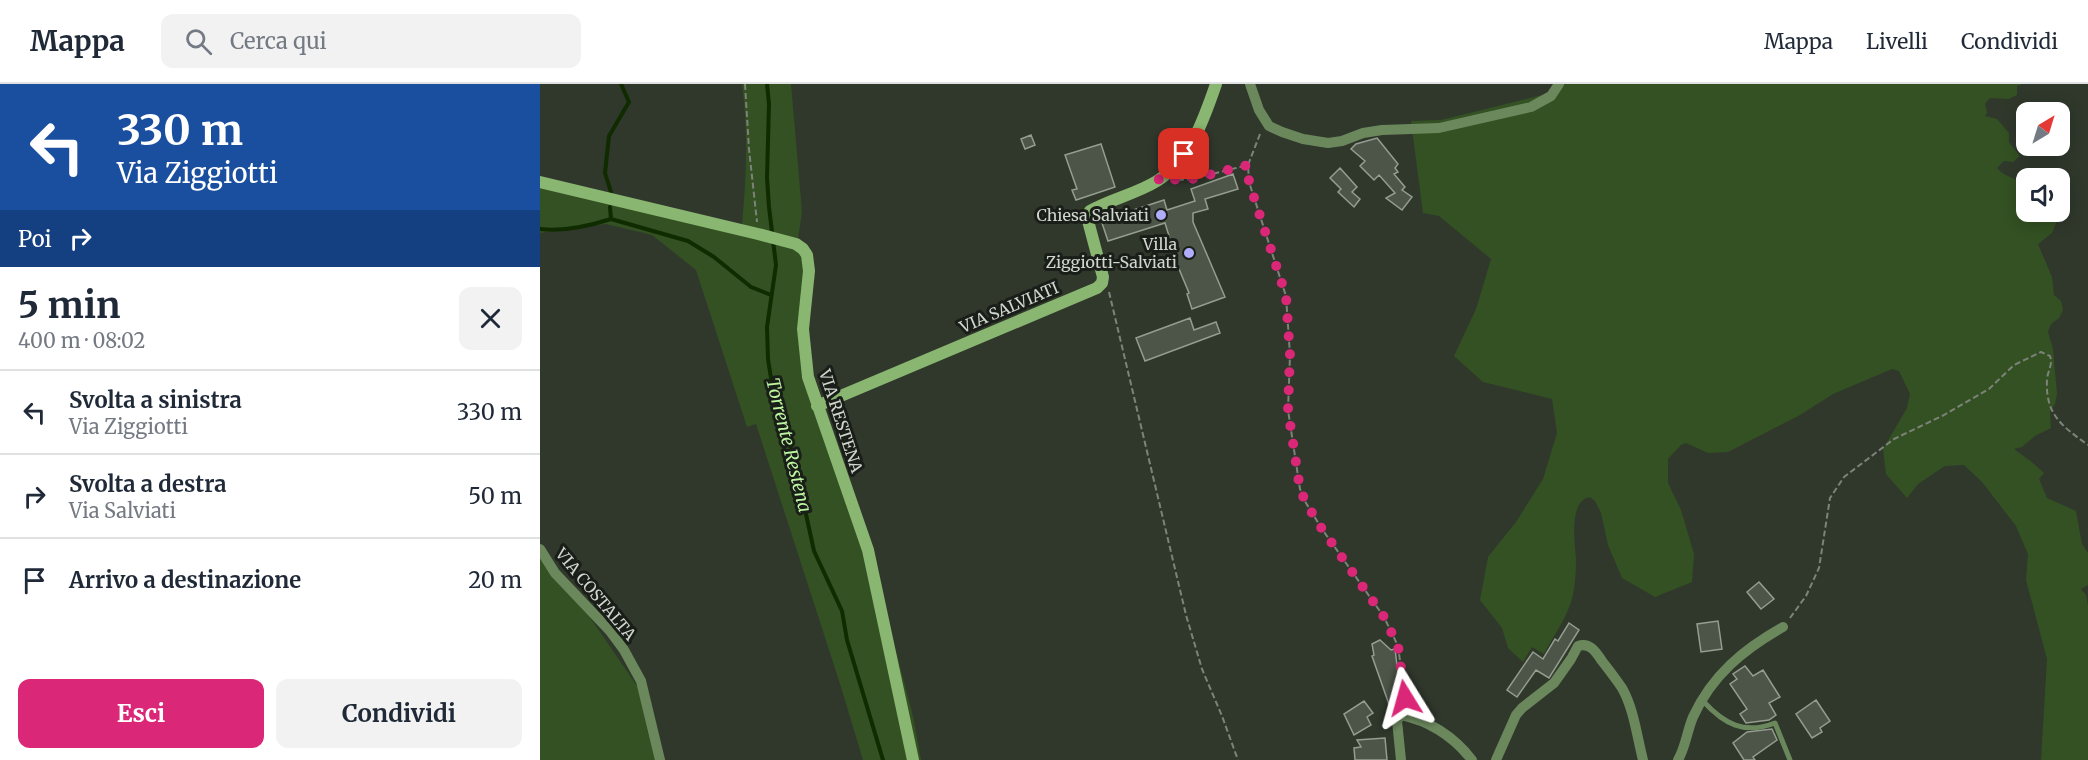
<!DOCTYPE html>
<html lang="it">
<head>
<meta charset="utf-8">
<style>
	body { margin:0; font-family:Merriweather,serif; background:#f2f2f3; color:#1f2937; height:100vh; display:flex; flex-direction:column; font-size:22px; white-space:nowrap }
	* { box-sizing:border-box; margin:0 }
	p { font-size:20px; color:#747a83 }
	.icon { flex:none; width:33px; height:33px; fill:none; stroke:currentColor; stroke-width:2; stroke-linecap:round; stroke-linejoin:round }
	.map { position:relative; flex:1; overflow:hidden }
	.details { display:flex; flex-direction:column; background:#fff; width:540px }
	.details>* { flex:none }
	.guide { background:#1a4fa0; color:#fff; overflow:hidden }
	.needle { width:39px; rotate:38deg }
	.controls { position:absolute; left:1476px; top:18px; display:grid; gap:12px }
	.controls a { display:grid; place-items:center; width:54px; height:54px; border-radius:12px; background:#fff; box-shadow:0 3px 15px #0003; font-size:30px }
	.pin { position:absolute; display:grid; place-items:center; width:51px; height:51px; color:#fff; margin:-26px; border-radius:12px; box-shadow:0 3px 9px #0006 }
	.me { position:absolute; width:66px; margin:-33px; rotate:352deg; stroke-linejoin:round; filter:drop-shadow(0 0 4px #0008) }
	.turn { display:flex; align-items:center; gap:21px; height:126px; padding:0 18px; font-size:27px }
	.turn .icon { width:78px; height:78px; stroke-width:2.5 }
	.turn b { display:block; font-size:42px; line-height:51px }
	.then { display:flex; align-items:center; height:57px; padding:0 18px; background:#0003; gap:12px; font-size:22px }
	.round { display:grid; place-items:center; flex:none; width:63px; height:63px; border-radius:12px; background:#f2f2f3 }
	.summary { display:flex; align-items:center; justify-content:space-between; height:102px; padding:0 18px }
	h1 { font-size:36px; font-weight:700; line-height:45px }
	.cta { display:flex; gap:12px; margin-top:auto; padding:12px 18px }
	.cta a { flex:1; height:69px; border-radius:12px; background:#db2777; color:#fff; font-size:24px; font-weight:700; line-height:69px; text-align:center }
	.cta a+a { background:#f2f2f3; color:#1f2937 }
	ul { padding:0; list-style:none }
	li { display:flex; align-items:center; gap:18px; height:84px; padding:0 18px; border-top:2px solid #e0e1e3 }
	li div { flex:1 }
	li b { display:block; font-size:22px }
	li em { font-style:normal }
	header { display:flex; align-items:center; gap:36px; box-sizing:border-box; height:84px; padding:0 30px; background:#fff; border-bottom:2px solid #e0e1e3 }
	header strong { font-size:28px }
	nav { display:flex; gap:33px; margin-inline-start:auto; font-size:21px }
	.search { width:420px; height:54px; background:#f2f2f3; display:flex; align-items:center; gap:15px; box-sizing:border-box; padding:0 21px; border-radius:12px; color:#747a83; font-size:22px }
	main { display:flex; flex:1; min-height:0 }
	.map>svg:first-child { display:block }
	.green { fill:#335122 }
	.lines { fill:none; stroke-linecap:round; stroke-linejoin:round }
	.stream { stroke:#102b00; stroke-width:4 }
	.building { fill:#4c5548; stroke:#949d8f; stroke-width:1.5 }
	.path { stroke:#7d837a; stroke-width:2; stroke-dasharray:6 3; stroke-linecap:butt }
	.lane { stroke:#6b885d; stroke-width:5 }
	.street { stroke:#6b885d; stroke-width:10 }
	.secondary { stroke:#89b671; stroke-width:12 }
	.route { stroke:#db2777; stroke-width:10; stroke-dasharray:0 18 }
	.poi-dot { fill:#b0aefa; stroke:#1a1e18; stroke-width:2 }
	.labels { text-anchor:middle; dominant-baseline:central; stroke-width:6; stroke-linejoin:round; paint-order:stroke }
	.poi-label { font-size:16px; fill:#d1d6cf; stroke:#1a1e18; text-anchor:end }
	.street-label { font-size:16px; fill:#d1d6cf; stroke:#1a1e18 }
	.water-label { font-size:18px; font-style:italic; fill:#bdf6a0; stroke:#1a1e18 }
</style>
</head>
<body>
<header>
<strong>Mappa</strong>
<div class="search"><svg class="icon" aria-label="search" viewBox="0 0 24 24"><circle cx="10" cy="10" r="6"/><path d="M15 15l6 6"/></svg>Cerca qui</div>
<nav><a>Mappa</a><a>Livelli</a><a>Condividi</a></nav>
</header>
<main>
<section class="details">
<div class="guide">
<div class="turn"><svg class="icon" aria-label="left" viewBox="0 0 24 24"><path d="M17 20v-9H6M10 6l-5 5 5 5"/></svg><div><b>330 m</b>Via Ziggiotti</div></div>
<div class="then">Poi<svg class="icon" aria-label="right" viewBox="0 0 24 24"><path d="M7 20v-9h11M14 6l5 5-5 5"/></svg></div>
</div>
<div class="summary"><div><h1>5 min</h1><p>400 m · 08:02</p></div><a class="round"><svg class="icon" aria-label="close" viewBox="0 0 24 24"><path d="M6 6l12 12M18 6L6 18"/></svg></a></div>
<ul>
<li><svg class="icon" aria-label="left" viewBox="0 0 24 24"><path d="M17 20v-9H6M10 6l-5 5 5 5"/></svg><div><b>Svolta a sinistra</b><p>Via Ziggiotti</p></div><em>330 m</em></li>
<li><svg class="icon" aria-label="right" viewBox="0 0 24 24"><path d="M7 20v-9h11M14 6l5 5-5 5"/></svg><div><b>Svolta a destra</b><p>Via Salviati</p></div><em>50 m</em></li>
<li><svg class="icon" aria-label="arrive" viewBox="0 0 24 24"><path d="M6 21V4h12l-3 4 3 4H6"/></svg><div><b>Arrivo a destinazione</b></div><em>20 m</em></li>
</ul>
<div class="cta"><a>Esci</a><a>Condividi</a></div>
</section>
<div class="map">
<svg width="1548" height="676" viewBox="0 0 1548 676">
	<rect width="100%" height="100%" fill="#30382c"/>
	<path class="green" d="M 202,0 L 251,0 L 262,128 L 257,161 L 269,172 L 265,280 L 332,476 L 373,632 L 381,676 L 323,676 L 301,603 L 216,340 L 207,343 L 156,186 L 112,151 L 66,140 L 0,149 L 0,98 L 201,151 C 206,100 209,51 202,0 Z
		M 1015,0 L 1482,0 L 1477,2 L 1477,11 L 1469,15 L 1450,14 L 1445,20 L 1447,29 L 1445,32 L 1457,35 L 1469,49 L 1469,58 L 1480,72 L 1473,78 L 1464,77 L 1457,84 C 1465,94 1477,93 1486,103 L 1486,128 L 1517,128 L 1519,132 L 1512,149 L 1498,160 L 1512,193 L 1514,211 L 1521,217 L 1523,226 L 1519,234 L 1511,240 L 1508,248 L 1513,265 L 1517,310 L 1515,320 L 1510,327 L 1511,344 L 1495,352 L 1482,363 L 1474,365 L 1493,379 L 1504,389 L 1499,395 L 1507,414 L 1536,427 L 1542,460 L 1548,469 L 1548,501 L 1541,505 L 1546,511 L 1548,521 L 1548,676 L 1501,676 L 1507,575 L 1486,496 L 1488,470 L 1476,442 L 1442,398 L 1424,381 L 1405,382 L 1378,400 L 1367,414 L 1346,390 L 1343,365 L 1367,324 L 1370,310 L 1359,287 L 1352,285 L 1293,310 L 1260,331 L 1188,368 L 1168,369 L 1146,359 L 1141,361 L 1128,375 L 1128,399 L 1141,426 L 1154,470 L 1152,498 L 1115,513 L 1082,494 L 1068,461 L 1061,429 L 1055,417 L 1050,413 C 1028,417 1035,459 1036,475 C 1036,490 1035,507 1030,521 C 1024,538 1012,554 1004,570 L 992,563 L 983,578 L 968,564 L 962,544 L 940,516 L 948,473 L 976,438 L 1003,395 L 1017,349 L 1012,315 L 943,298 L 914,272 L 936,225 L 951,175 L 899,132 L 883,129 L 871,37 L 901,36 L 1010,9 Z
		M 0,470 L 49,532 L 106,615 L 118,676 L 0,676 Z"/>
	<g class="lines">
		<path class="stream" d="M 227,0 L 229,20 L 227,94 L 229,123 L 236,181 L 227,243 L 228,275 L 233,307 L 252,366 L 274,467 L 302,527 L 307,556 L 343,676
			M 71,108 L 65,89 L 69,52 L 89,18 L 81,0
			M 70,123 L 71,135 L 148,157 L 174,173 L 211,203 L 231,211
			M 0,145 C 23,148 49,142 71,135"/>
	</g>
	<path class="building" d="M 491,51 L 495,61 L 485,65 L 481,55 Z
		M 837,54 L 858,80 L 855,84 L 858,88 L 854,90 L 865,103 L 862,106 L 872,113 L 862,126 L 846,114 L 855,109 L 839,91 L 834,96 L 820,82 L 825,77 L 811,65 L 816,60 Z
		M 561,60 L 575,103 L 536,116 L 532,106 L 537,105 L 525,71 Z
		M 800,84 L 817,103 L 812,108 L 820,115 L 814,123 L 798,108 L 801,105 L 790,94 Z
		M 693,90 L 698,105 L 665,115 L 668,125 L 653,129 L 653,138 L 685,213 L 652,225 L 647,210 L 649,209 L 627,156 L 630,155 L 625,139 L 568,157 L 562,139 L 573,136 L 572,133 L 624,116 L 627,126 L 655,117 L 651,105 Z
		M 650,234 L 654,246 L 676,238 L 680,249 L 605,277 L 596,254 Z
		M 1219,498 L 1234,515 L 1221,525 L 1207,508 Z
		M 1178,537 L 1182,565 L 1161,568 L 1157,540 Z
		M 1029,539 L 1039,546 L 1009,594 L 996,586 L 977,613 L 967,606 L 993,568 L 1003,575 L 1015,555 L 1018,557 Z
		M 840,556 L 851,566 L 855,565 L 862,622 L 851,626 L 832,572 L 834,571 L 832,560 Z
		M 1205,582 L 1213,592 L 1223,586 L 1240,613 L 1229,619 L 1236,631 L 1229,636 L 1206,639 L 1200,630 L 1207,625 L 1190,600 L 1197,595 L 1193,590 Z
		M 1276,616 L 1290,637 L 1280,644 L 1282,648 L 1272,654 L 1256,630 Z
		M 824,617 L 833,629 L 827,633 L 831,641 L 814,651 L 804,630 Z
		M 1232,645 L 1237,656 L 1213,673 L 1215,676 L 1204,676 L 1193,659 L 1207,648 Z
		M 845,654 L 847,676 L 815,676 L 814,664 L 821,663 L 817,656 Z"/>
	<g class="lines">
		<path class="path" d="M 205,0 L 209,65 L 217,138
			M 720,50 L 708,81 L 709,98 L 746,212 L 750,271 L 748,326 L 760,405 L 766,419 L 782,445 L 844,533 L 858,562 L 866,621
			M 638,96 L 652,95 L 708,81
			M 569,208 L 646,531 L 662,585 L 682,632 L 698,676
			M 1250,534 L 1266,512 L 1279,484 L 1290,414 L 1304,393 L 1354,355 L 1404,331 L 1449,305 L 1474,281 L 1501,268 L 1510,272 C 1513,281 1508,286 1507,295 C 1505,331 1522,342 1548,361"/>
		<path class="lane" d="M 1163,617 C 1184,640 1204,651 1235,639 L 1250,676"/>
		<path class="street" d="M 710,0 L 719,26 L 729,42 L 742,48 L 763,55 L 788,59 L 802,57 L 823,49 L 842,46 L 899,44 L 991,23 L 1011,12 L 1019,0
			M 0,465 L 15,489 L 70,547 L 84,566 L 101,597 L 120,676
			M 861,676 L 857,637 L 861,631 C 890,637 914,653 932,676
			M 956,676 L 976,631 L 982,624 L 1014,599 L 1031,575 L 1038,562 C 1050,558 1056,568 1062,577 C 1069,586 1076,595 1082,604 C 1094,625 1097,653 1103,676
			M 1138,676 C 1146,662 1147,647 1153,633 C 1172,591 1204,565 1243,543"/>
		<path class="secondary" d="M 0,98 L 218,150 L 256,160 L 263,165 L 267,171 L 269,187 L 263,245 L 268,293 L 328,466 L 373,676
			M 277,322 L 557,204 L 562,199 L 563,193 L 547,133 L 550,127 C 571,115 596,110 617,97 C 650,76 664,35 676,0"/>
	</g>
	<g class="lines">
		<path class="route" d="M 644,70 L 633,84 L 618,96 L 652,95 L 708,81 L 709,98 L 746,212 L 750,271 L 748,326 L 760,405 L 766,419 L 782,445 L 844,533 L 858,562 L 865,614"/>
	</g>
	<g class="poi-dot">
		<circle cx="621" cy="131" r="6"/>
		<circle cx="649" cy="169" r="6"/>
	</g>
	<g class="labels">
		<g class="poi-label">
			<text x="609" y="131">Chiesa Salviati</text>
			<text x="637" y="160">Villa<tspan x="637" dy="18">Ziggiotti-Salviati</tspan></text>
		</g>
		<g class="street-label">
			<text transform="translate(469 223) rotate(-23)">VIA SALVIATI</text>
			<text transform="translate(301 337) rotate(72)">VIA RESTENA</text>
			<text transform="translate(56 510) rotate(50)">VIA COSTALTA</text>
		</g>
		<g class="water-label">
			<text transform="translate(249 361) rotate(76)">Torrente Restena</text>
		</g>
	</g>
</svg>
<div class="controls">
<a><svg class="needle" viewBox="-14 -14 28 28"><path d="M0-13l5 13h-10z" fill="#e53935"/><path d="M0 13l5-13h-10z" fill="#747a83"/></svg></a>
<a><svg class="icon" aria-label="sound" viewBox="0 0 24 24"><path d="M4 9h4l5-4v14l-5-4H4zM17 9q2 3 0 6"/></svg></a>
</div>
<div class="pin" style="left:644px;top:70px;background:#d93025"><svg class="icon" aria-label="arrive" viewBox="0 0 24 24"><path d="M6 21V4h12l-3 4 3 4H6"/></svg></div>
<svg class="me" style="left:865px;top:614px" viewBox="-20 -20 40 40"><path d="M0-17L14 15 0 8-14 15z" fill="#db2777" stroke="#fff" stroke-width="4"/></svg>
</div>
</main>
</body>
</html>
